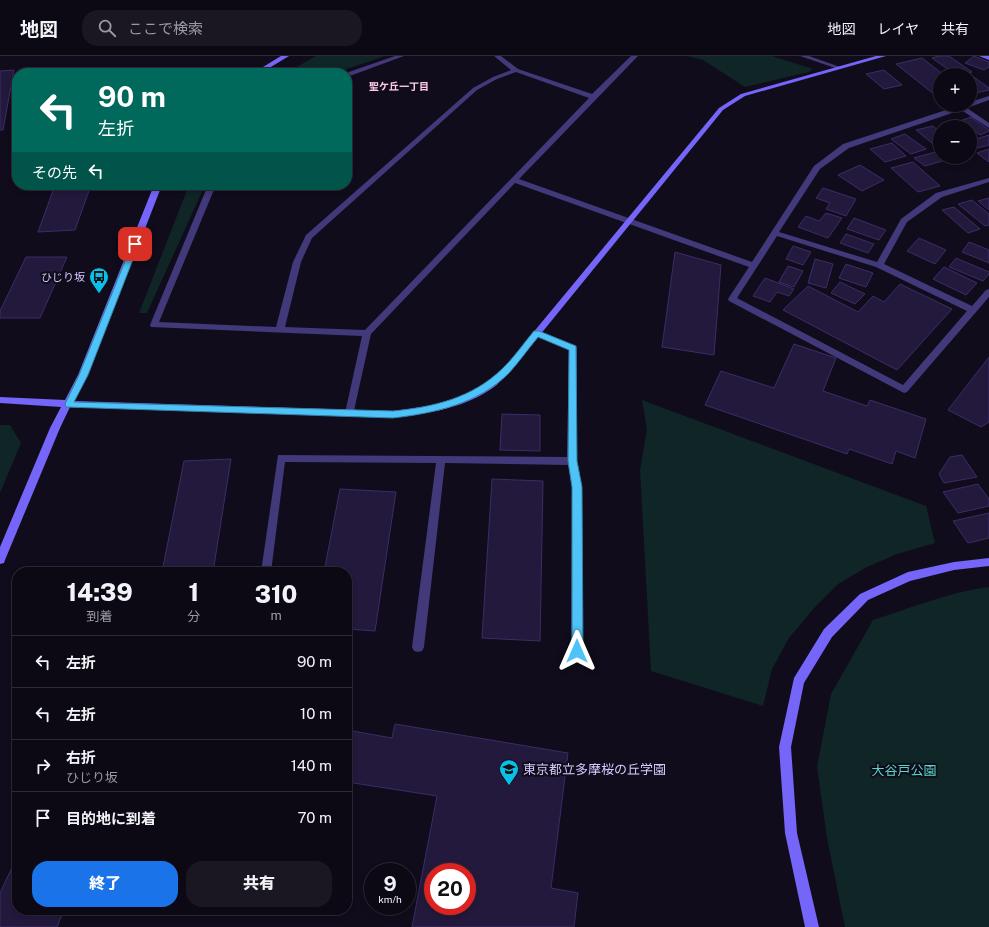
<!DOCTYPE html>
<html lang="ja">
<head>
<meta charset="utf-8">
<style>
	body { margin:0; font-family:"Public Sans","Noto Sans JP",sans-serif; background:#1a1722; color:#f1f3f6; height:100vh; display:flex; flex-direction:column; font-size:15px; white-space:nowrap }
	* { box-sizing:border-box; margin:0 }
	p { font-size:13px; color:#9a9aa0 }
	.icon { flex:none; width:22px; height:22px; fill:none; stroke:currentColor; stroke-width:2; stroke-linecap:round; stroke-linejoin:round }
	.map { position:relative; flex:1; overflow:hidden }
	.details { position:absolute; left:12px; top:511px; width:340px; height:348px; display:flex; flex-direction:column; background:#0c0915; border-radius:16px; box-shadow:0 2px 6px #0003,0 0 0 1px #2c2a34 }
	.details>* { flex:none }
	.banner { position:absolute; left:12px; top:12px; width:340px; height:122px; border-radius:16px; box-shadow:0 2px 6px #0003,0 0 0 1px #2c2a34; background:#00695c; color:#fff; overflow:hidden }
	.tools { position:absolute; left:933px; top:12px; display:grid; gap:8px }
	.tools a { display:grid; place-items:center; width:44px; height:44px; border-radius:50%; background:#0c0915; box-shadow:0 2px 6px #0003,0 0 0 1px #2c2a34; font-size:20px }
	.speed { position:absolute; left:364px; top:807px; display:flex; gap:8px; font-size:20px; font-weight:700; text-align:center }
	.speed>* { display:grid; place-content:center; width:52px; height:52px; border-radius:50%; background:#0c0915; box-shadow:0 2px 6px #0003,0 0 0 1px #2c2a34; line-height:1 }
	.speed small { font-size:10px; font-weight:400 }
	.speed .limit { border:6px solid #d22; background:#fff; color:#111 }
	.pin { position:absolute; display:grid; place-items:center; width:34px; height:34px; color:#fff; margin:-17px; border-radius:8px; box-shadow:0 2px 6px #0006 }
	.me { position:absolute; width:44px; margin:-22px; rotate:0deg; stroke-linejoin:round; filter:drop-shadow(0 0 3px #0008) }
	.turn { display:flex; align-items:center; gap:14px; height:84px; padding:0 20px; font-size:18px }
	.turn .icon { width:52px; height:52px; stroke-width:2.5 }
	.turn b { display:block; font-size:28px; line-height:34px }
	.then { display:flex; align-items:center; height:38px; padding:0 20px; background:#0003; gap:8px; font-size:15px }
	.eta { display:flex; justify-content:space-evenly; align-items:center; height:68px; text-align:center }
	.eta b { font-size:24px; font-weight:800; line-height:28px }
	.action { display:flex; gap:8px; margin-top:auto; padding:8px 20px }
	.action a { flex:1; height:46px; border-radius:16px; background:#1a73e8; color:#fff; font-size:16px; font-weight:800; line-height:46px; text-align:center }
	.action a+a { background:#1a1722; color:#f1f3f6 }
	ul { padding:0; list-style:none }
	li { display:flex; align-items:center; gap:12px; height:52px; padding:0 20px; border-top:1px solid #2c2a34 }
	li div { flex:1 }
	li b { display:block; font-size:15px }
	li em { font-style:normal }
	header { display:flex; align-items:center; gap:24px; box-sizing:border-box; height:56px; padding:0 20px; background:#0c0915; border-bottom:1px solid #2c2a34 }
	header strong { font-size:19px }
	nav { display:flex; gap:22px; margin-inline-start:auto; font-size:14px }
	.search { width:280px; height:36px; background:#1a1722; display:flex; align-items:center; gap:10px; box-sizing:border-box; padding:0 14px; border-radius:16px; color:#9a9aa0; font-size:15px }
	.map>svg:first-child { display:block }
	.green { fill:#0f2526 }
	.building { fill:#23193c; stroke:#3d2c67; fill-rule:evenodd }
	.lines { fill:none; stroke-linecap:round; stroke-linejoin:round }
	.lane { fill:#413979; fill-rule:evenodd }
	.street { fill:#413979; fill-rule:evenodd }
	.secondary { fill:#7565f8; fill-rule:evenodd }
	.route { fill:#4fc3f7; stroke:#337fa1 }
	.labels { text-anchor:middle; dominant-baseline:central; stroke-width:4; stroke-linejoin:round; paint-order:stroke }
	.far-neighbourhood-label { font-size:10px; font-weight:bold; fill:#fdcbe7; stroke:#100c1c }
	.poi-label { font-size:11px; fill:#d3c9fd; stroke:#100c1c; text-anchor:end }
	.near-poi-label { font-size:13px; fill:#d3c9fd; stroke:#100c1c; text-anchor:start }
	.near-park-label { font-size:13px; fill:#5ad8c3; stroke:#100c1c }
</style>
</head>
<body>
<header>
<strong>地図</strong>
<div class="search"><svg class="icon" aria-label="search" viewBox="0 0 24 24"><circle cx="10" cy="10" r="6"/><path d="M15 15l6 6"/></svg>ここで検索</div>
<nav><a>地図</a><a>レイヤ</a><a>共有</a></nav>
</header>
<div class="map">
<svg width="989" height="871" viewBox="0 0 989 871">
	<rect width="100%" height="100%" fill="#100c1c"/>
	<path class="green" d="M 316,0 L 385,0 L 335,17 L 286,17 Z
		M 687,0 L 772,0 L 813,13 L 809,16 L 745,31 L 703,4 Z
		M 189,129 L 205,129 L 147,257 L 139,257 Z
		M 642,344 L 926,450 L 935,487 L 897,498 L 867,511 L 838,528 L 815,551 L 789,582 L 772,613 L 763,650 L 651,615 L 640,414 L 647,373 Z
		M 0,369 L 10,369 L 21,387 L 0,437 Z
		M 989,531 L 989,871 L 845,871 L 827,782 L 817,711 L 831,638 L 873,564 C 911,552 949,536 989,531 Z"/>
	<path class="building" d="M 939,0 L 949,0 L 972,16 L 956,19 L 932,2 Z
		M 974,0 L 989,6 L 989,11 L 984,14 L 965,7 Z
		M 922,2 L 944,19 L 940,19 L 940,38 L 935,39 L 896,8 Z
		M 106,12 L 105,17 L 74,17 L 74,15 Z
		M 14,14 L 3,74 L 0,74 L 0,15 Z
		M 884,14 L 902,29 L 884,33 L 866,18 Z
		M 974,21 L 989,32 L 989,34 L 976,37 L 970,32 L 970,22 Z
		M 971,61 L 989,74 L 989,75 L 980,79 L 960,65 Z
		M 955,64 L 963,71 L 945,71 L 941,68 Z
		M 933,70 L 940,76 L 940,87 L 933,88 L 916,74 Z
		M 905,78 L 926,93 L 911,98 L 891,83 Z
		M 989,79 L 989,89 L 977,92 L 970,87 L 970,85 Z
		M 892,87 L 906,100 L 885,106 L 870,93 Z
		M 989,93 L 989,106 L 977,97 Z
		M 935,96 L 946,104 L 925,110 L 914,102 Z
		M 913,106 L 940,130 L 918,136 L 891,112 Z
		M 860,109 L 884,124 L 862,135 L 838,119 Z
		M 55,129 L 91,129 L 75,174 L 38,176 Z
		M 823,132 L 856,143 L 846,160 L 826,153 L 830,147 L 816,142 Z
		M 989,142 L 989,154 L 978,145 Z
		M 972,144 L 989,158 L 989,169 L 985,170 L 958,148 Z
		M 954,151 L 980,173 L 968,177 L 942,154 Z
		M 826,157 L 842,162 L 828,182 L 798,171 L 806,160 L 819,165 Z
		M 854,162 L 886,174 L 879,184 L 847,173 Z
		M 846,178 L 874,188 L 868,197 L 840,187 Z
		M 919,182 L 946,194 L 935,208 L 907,195 Z
		M 969,186 L 989,194 L 989,207 L 962,196 Z
		M 793,190 L 811,196 L 803,209 L 786,203 Z
		M 675,196 L 721,209 L 714,299 L 662,291 Z
		M 26,201 L 67,201 L 40,262 L 0,262 L 0,255 Z
		M 956,202 L 989,216 L 989,218 L 983,225 L 949,211 Z
		M 815,203 L 833,208 L 826,232 L 808,227 Z
		M 846,208 L 873,217 L 866,231 L 839,222 Z
		M 788,210 L 803,215 L 794,231 L 779,226 Z
		M 944,211 L 977,227 L 966,239 L 933,223 Z
		M 765,222 L 794,233 L 789,240 L 777,236 L 770,246 L 753,240 Z
		M 840,226 L 865,238 L 855,248 L 831,237 Z
		M 900,228 L 952,253 L 897,314 L 783,254 L 808,230 L 858,256 L 873,240 L 884,246 Z
		M 794,288 L 836,302 L 823,335 L 867,350 L 870,344 L 926,363 L 915,402 L 896,395 L 892,408 L 849,393 L 847,398 L 705,349 L 721,315 L 774,332 Z
		M 989,301 L 989,366 L 981,371 L 948,354 Z
		M 502,358 L 540,359 L 540,395 L 500,394 Z
		M 962,399 L 977,421 L 944,427 L 939,418 L 950,401 Z
		M 231,403 L 213,516 L 162,516 L 184,405 Z
		M 492,423 L 543,425 L 540,585 L 482,582 Z
		M 978,428 L 989,443 L 989,450 L 958,457 L 943,436 Z
		M 340,433 L 396,436 L 375,575 L 347,573 L 347,516 L 324,516 Z
		M 989,457 L 989,482 L 968,487 L 953,465 Z
		M 395,668 L 568,697 L 551,832 L 578,837 L 574,871 L 412,871 L 437,740 L 347,726 L 347,674 L 392,682 ZM 433,816 L 467,816 L 467,850 L 433,850 Z
		M 17,801 L 17,854 L 64,854 L 57,871 L 0,871 L 0,837 Z"/>
	<g class="lines">
		<path class="lane" d="M 536,274 L 576,290 L 577,292 L 577,405 L 582,431 L 583,595 L 581,599 L 577,600 L 573,599 L 571,595 L 572,431 L 568,409 L 445,407 L 424,591 L 422,595 L 418,596 L 414,595 L 412,591 L 436,407 L 285,406 L 271,516 L 261,516 L 278,399 L 567,401 L 569,294 L 533,279 L 532,277 L 533,275 Z"/>
		<path class="street" d="M 395,0 L 404,0 L 347,21 L 346,17 Z
			M 494,0 L 501,0 L 518,13 L 592,38 L 631,0 L 638,0 L 519,123 L 752,206 L 814,110 L 843,88 L 961,49 L 970,49 L 970,46 L 989,40 L 989,44 L 967,52 L 989,67 L 989,72 L 961,54 L 849,92 L 820,113 L 779,176 L 877,206 L 901,163 L 936,137 L 989,122 L 989,126 L 942,141 L 907,166 L 884,208 L 972,250 L 986,234 L 989,233 L 989,241 L 907,336 L 904,337 L 729,245 L 728,243 L 749,211 L 515,127 L 371,278 L 353,359 L 350,360 L 345,357 L 362,280 L 151,271 L 150,269 L 208,129 L 216,129 L 159,266 L 276,271 L 293,206 L 306,179 L 473,32 L 493,21 L 511,14 ZM 516,16 L 589,42 L 365,274 L 285,271 L 301,206 L 312,182 L 477,34 L 497,23 ZM 777,180 L 876,211 L 967,255 L 903,329 L 737,242 Z
			M 800,0 L 809,0 L 843,12 L 838,13 Z"/>
		<path class="secondary" d="M 281,0 L 289,0 L 261,17 L 253,17 Z
			M 876,0 L 886,0 L 745,40 L 723,54 L 509,317 C 502,323 496,331 488,335 C 460,353 425,358 393,361 L 70,351 L 60,372 L 5,504 L 4,507 L 0,508 L 0,491 L 50,372 L 61,351 L 0,347 L 0,341 L 65,344 L 78,319 L 154,129 L 162,129 L 88,319 L 74,345 L 393,355 C 423,351 455,348 482,331 C 489,326 496,319 503,313 L 719,52 L 741,38 Z
			M 979,0 L 989,0 L 989,4 Z
			M 989,502 L 989,510 L 954,514 L 910,525 L 868,544 L 832,581 L 804,627 L 791,691 L 797,777 L 819,871 L 805,871 L 785,777 L 779,691 L 794,622 L 824,573 L 860,538 L 908,516 L 954,506 Z"/>
	</g>
	<path class="route" d="M 135,185 L 139,188 L 88,319 L 74,346 L 393,355 C 434,351 472,342 502,313 C 514,302 523,288 534,275 L 539,275 L 576,290 L 577,405 L 582,431 L 583,595 L 581,599 L 574,599 L 572,595 L 572,431 L 568,405 L 569,294 L 538,281 C 528,293 519,306 509,317 C 478,348 435,357 393,362 L 66,351 L 65,348 L 79,319 L 132,188 Z"/>
	<defs>
		<g id="bus-pin" transform="scale(1)"><path d="M0 17L-7.5 6A9.5 9.5 0 1 1 7.5 6Z" fill="#0ac0e8" stroke="#100c1c"/><path d="M-5-6H5V4H4V6H2V4H-2V6H-4V4H-5ZM-3.5-4V0h7V-4ZM-3.5 1.2v1.5H-2V1.2ZM2 1.2v1.5H3.5V1.2Z" fill="#111"/></g>
		<g id="school-pin" transform="scale(1)"><path d="M0 17L-7.5 6A9.5 9.5 0 1 1 7.5 6Z" fill="#0ac0e8" stroke="#100c1c"/><path d="M0-5L7-2L0 1L-7-2ZM-4 1L0 2.5L4 1V4Q0 6-4 4Z" fill="#111"/></g>
	</defs>
	<g fill-rule="evenodd">
		<use href="#bus-pin" x="99" y="221"/>
		<use href="#school-pin" x="509" y="713"/>
	</g>
	<g class="labels">
		<g class="far-neighbourhood-label">
			<text x="399" y="30">聖ケ丘一丁目</text>
		</g>
		<g class="poi-label">
			<text x="85" y="221">ひじり坂</text>
		</g>
		<g class="near-poi-label">
			<text x="523" y="713">東京都立多摩桜の丘学園</text>
		</g>
		<g class="near-park-label">
			<text x="904" y="714">大谷戸公園</text>
		</g>
	</g>
</svg>
<div class="tools">
<a>+</a>
<a>−</a>
</div>
<div class="speed"><div>9<small>km/h</small></div><div class="limit">20</div></div>
<div class="pin" style="left:135px;top:188px;background:#d93025"><svg class="icon" aria-label="arrive" viewBox="0 0 24 24"><path d="M6 21V4h12l-3 4 3 4H6"/></svg></div>
<svg class="me" style="left:577px;top:595px" viewBox="-20 -20 40 40"><path d="M0-17L14 15 0 8-14 15z" fill="#4fc3f7" stroke="#fff" stroke-width="4"/></svg>
<div class="banner">
<div class="turn"><svg class="icon" aria-label="left" viewBox="0 0 24 24"><path d="M17 20v-9H6M10 6l-5 5 5 5"/></svg><div><b>90 m</b>左折</div></div>
<div class="then">その先<svg class="icon" aria-label="left" viewBox="0 0 24 24"><path d="M17 20v-9H6M10 6l-5 5 5 5"/></svg></div>
</div>
<section class="details">
<div class="eta">
<div><b>14:39</b><p>到着</p></div>
<div><b>1</b><p>分</p></div>
<div><b>310</b><p>m</p></div>
</div>
<ul>
<li><svg class="icon" aria-label="left" viewBox="0 0 24 24"><path d="M17 20v-9H6M10 6l-5 5 5 5"/></svg><div><b>左折</b></div><em>90 m</em></li>
<li><svg class="icon" aria-label="left" viewBox="0 0 24 24"><path d="M17 20v-9H6M10 6l-5 5 5 5"/></svg><div><b>左折</b></div><em>10 m</em></li>
<li><svg class="icon" aria-label="right" viewBox="0 0 24 24"><path d="M7 20v-9h11M14 6l5 5-5 5"/></svg><div><b>右折</b><p>ひじり坂</p></div><em>140 m</em></li>
<li><svg class="icon" aria-label="arrive" viewBox="0 0 24 24"><path d="M6 21V4h12l-3 4 3 4H6"/></svg><div><b>目的地に到着</b></div><em>70 m</em></li>
</ul>
<div class="action"><a>終了</a><a>共有</a></div>
</section>
</div>
</body>
</html>
